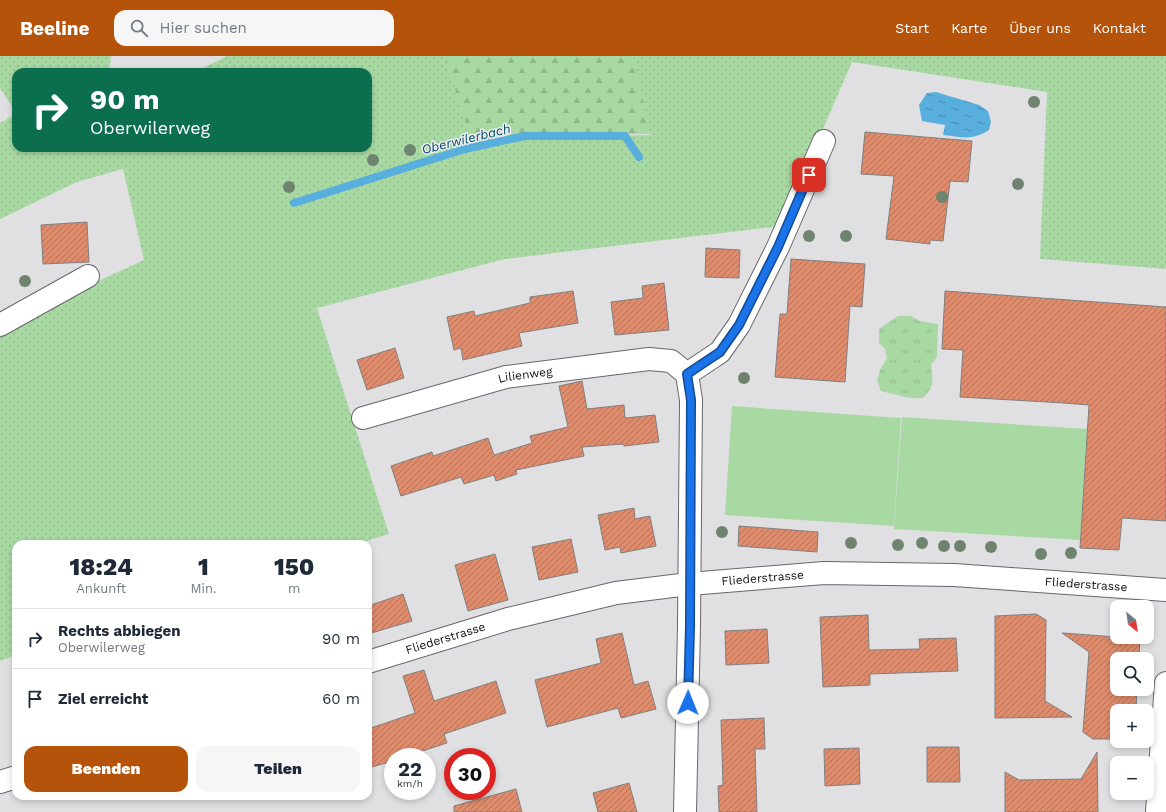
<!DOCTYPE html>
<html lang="de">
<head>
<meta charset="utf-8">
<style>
	body { margin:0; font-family:"Work Sans",sans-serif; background:#f6f6f7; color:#1f2937; height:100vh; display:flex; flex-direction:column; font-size:15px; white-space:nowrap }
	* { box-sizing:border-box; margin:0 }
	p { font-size:13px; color:#747a83 }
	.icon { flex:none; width:22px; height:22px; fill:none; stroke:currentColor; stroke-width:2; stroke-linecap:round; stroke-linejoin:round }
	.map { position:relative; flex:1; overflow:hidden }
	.details { position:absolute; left:12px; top:484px; width:360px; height:260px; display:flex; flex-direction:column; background:#fff; border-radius:12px; box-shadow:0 2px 6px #0003 }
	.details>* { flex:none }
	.hud { position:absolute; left:12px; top:12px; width:360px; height:84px; border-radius:12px; box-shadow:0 2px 6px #0003; background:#0b6e4f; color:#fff; overflow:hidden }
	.needle { width:26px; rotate:151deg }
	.buttons { position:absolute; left:1110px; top:544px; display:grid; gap:8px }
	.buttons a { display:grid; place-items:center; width:44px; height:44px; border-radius:8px; background:#fff; box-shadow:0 2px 6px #0003; font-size:20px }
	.speed { position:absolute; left:384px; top:692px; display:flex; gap:8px; font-size:20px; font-weight:700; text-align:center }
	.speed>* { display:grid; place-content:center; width:52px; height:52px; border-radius:50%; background:#fff; box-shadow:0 2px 6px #0003; line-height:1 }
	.speed small { font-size:10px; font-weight:400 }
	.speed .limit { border:6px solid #d22; background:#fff; color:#111 }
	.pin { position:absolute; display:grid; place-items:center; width:34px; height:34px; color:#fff; margin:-17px; border-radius:8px; box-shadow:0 2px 6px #0006 }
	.me { position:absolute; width:44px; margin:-22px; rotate:1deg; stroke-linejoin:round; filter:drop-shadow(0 0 3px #0008) }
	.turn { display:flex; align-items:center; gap:14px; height:84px; padding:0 12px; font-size:18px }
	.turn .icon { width:52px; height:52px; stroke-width:2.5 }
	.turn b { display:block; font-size:28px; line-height:34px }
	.eta { display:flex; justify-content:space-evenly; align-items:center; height:68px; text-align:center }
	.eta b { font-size:24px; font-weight:800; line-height:28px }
	.primary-button { display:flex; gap:8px; margin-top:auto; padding:8px 12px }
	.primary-button a { flex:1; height:46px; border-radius:12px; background:#b45309; color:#fff; font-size:16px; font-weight:800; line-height:46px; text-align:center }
	.primary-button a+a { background:#f6f6f7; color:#1f2937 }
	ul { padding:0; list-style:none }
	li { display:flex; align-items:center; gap:12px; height:60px; padding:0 12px; border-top:1px solid #e0e1e3 }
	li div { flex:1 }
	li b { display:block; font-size:15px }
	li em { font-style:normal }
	header { display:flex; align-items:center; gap:24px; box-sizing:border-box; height:56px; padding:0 20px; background:#b45309; color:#fff }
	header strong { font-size:19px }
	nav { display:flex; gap:22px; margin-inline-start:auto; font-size:14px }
	.search { width:280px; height:36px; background:#f6f6f7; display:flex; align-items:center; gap:10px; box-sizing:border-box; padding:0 14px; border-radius:12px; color:#747a83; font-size:15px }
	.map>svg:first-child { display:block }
	.grass { fill:url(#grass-dots) }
	.forest { fill:url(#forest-firs) }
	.park { fill:url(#park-tufts) }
	.pitch { fill:#a9d9a3 }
	.water { fill:url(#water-ripples) }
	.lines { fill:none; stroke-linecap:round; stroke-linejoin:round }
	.stream { stroke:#58aedc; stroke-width:8 }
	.building { fill:url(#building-hatch); stroke:#817f7e }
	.minor-casing { stroke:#67676a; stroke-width:24 }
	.minor { stroke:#fff; stroke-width:22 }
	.tree { fill:#6e846e }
	.route-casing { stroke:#114b97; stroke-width:10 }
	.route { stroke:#1a73e8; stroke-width:7 }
	.labels { text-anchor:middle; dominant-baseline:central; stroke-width:3; stroke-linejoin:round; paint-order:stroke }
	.street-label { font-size:12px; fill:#121213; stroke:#edeef0 }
	.water-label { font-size:13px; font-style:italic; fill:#004a68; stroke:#edeef0 }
</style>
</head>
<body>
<header>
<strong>Beeline</strong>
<div class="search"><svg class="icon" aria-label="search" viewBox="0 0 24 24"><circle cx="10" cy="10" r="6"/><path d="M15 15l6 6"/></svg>Hier suchen</div>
<nav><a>Start</a><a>Karte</a><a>Über uns</a><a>Kontakt</a></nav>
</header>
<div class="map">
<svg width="1166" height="756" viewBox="0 0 1166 756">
	<defs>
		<pattern id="grass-dots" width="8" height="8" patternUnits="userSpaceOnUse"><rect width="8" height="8" fill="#a9d9a3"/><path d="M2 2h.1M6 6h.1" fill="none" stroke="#90b98b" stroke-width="1.8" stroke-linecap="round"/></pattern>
		<pattern id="forest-firs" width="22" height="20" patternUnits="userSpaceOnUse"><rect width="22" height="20" fill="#a9d9a3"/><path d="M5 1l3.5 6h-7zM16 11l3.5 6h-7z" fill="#90b98b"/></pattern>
		<pattern id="park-tufts" width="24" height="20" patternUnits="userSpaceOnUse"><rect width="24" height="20" fill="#a9d9a3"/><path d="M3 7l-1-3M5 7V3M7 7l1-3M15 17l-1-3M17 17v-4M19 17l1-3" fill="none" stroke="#90b98b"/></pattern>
		<pattern id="water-ripples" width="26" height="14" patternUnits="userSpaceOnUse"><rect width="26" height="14" fill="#58aedc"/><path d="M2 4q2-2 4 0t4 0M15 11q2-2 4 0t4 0" fill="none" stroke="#478cb1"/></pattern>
		<pattern id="building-hatch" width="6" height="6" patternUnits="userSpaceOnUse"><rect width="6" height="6" fill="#dd8d6e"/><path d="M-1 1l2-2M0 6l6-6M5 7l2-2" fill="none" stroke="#b27259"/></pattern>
	</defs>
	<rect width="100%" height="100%" fill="#e0e0e3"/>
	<path class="grass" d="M 0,0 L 111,0 L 109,16 L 16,16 L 16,57 L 0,32 Z
		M 227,0 L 445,0 L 470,82 L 650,79 L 633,0 L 1166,0 L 1166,213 L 1040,203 L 1047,36 L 852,6 L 781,170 L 505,203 L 317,252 L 389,478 L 357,488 L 16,488 L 16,599 L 0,605 L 0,277 L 61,242 L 144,204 L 123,113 L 77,126 L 0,163 L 0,67 L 16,58 L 16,92 L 368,92 L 368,16 L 195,16 Z"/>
	<path class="forest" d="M 445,0 L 634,0 L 650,78 L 469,80 Z"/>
	<path class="park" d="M 898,260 L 911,260 L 920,265 L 938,268 L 937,301 L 931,309 C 933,325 935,330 923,342 L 909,342 L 881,335 L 877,325 L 880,314 L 887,302 L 885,293 L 879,287 L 879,273 Z"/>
	<path class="pitch" d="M 732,350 L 901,362 L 894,470 L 725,459 Z
		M 902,361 L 1087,373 L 1080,484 L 894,473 Z"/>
	<path class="water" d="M 936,36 L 979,49 L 988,55 L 991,66 L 989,74 C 972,85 962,81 943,79 L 945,69 L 922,65 L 919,49 L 927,37 Z"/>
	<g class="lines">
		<path class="stream" d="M 294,147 L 465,93 L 525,80 L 625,80 L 639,101"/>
	</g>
	<path class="building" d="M 865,76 L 972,85 L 968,126 L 950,125 L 943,185 L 930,184 L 930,188 L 886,183 L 894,120 L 861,118 Z
		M 87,166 L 89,206 L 43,208 L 41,169 Z
		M 706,192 L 740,194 L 739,222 L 705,221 Z
		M 791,203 L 865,208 L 862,251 L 850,250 L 845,326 L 775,321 L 780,258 L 787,258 Z
		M 664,227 L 669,274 L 615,279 L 611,246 L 643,242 L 642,230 Z
		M 573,235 L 578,267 L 519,277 L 522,290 L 463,304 L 461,292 L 454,294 L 447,261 L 474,255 L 475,260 L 530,247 L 530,241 Z
		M 945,235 L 1166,251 L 1166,465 L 1122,462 L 1119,494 L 1080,492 L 1089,349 L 1064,347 L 960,341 L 963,294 L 942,293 Z
		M 395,292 L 404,322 L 367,334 L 357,304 Z
		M 582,325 L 587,353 L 624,349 L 625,362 L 655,359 L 659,386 L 624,390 L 623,388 L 582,391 L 584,400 L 516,414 L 517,418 L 496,425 L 494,419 L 464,428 L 461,421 L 401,440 L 391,410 L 432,396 L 433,400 L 488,382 L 494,399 L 532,387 L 530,380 L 568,371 L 559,330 Z
		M 634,452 L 635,463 L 650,460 L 656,490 L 621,497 L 620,491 L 605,494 L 598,459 Z
		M 739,470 L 818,476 L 817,496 L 738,490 Z
		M 571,483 L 578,516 L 539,524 L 532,491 Z
		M 495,498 L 508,544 L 468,555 L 455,509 Z
		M 403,538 L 412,565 L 368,578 L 368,550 Z
		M 1036,558 L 1046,564 L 1045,645 L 1072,661 L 995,662 L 995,560 Z
		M 868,559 L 869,594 L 920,593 L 919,583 L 956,582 L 958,615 L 870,618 L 870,629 L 823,631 L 820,561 Z
		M 767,573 L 769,607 L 726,609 L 725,575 Z
		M 622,577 L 634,629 L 648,625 L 656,653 L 621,662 L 618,652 L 547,671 L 535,624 L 601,607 L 596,583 Z
		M 1062,577 L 1117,581 L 1140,581 L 1139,603 L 1117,603 L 1117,633 L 1137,633 L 1136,655 L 1117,655 L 1117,683 L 1093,683 L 1083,676 L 1089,596 Z
		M 424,614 L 434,645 L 496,625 L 506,657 L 444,678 L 447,687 L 404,701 L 393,701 L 393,705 L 368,712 L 368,673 L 415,657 L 403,620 Z
		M 764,662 L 765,693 L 755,693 L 757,756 L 719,756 L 718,730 L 723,729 L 721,664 Z
		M 927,691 L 959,691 L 960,726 L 927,726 Z
		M 859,692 L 860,728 L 825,730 L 824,693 Z
		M 1097,696 L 1098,756 L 1005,756 L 1005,716 L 1019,724 L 1081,723 Z
		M 629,727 L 637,756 L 598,756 L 593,737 Z
		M 516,733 L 522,756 L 454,756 L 454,750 Z"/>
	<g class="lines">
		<g class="minor-casing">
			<g id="minor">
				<path d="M 0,269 L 88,220"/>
				<path d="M 687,318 L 720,296 L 739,269 L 778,191 L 824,85"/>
				<path id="s1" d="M 363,362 L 506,321 L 649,303 L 671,305 L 687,318"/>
				<path id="s2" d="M 368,606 L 508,563 L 616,537 L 689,528 L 824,517 L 954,519 L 1166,534"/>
				<path d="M 0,726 L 16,721"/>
				<path d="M 685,756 L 689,570 L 691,344 L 687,318"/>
				<path d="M 1157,756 L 1166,627"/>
			</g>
		</g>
		<use href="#minor" class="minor"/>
	</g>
	<g class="tree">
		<circle cx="1034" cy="46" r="6"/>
		<circle cx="410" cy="94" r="6"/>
		<circle cx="373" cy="104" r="6"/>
		<circle cx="1018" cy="128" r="6"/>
		<circle cx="289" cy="131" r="6"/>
		<circle cx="942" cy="141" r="6"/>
		<circle cx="809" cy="180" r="6"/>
		<circle cx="846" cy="180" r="6"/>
		<circle cx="25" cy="225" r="6"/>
		<circle cx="744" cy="322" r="6"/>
		<circle cx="722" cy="476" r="6"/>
		<circle cx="851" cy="487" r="6"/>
		<circle cx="922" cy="487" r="6"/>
		<circle cx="898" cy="489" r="6"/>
		<circle cx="944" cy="490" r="6"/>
		<circle cx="960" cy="490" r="6"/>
		<circle cx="991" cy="491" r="6"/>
		<circle cx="1071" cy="497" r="6"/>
		<circle cx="1041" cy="498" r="6"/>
	</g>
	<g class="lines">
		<g class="route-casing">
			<path id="route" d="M 688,647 L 690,570 L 691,344 L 687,318 L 720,296 L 739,269 L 778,191 L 809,119"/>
		</g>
		<use href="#route" class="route"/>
	</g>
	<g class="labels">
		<g class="street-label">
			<text stroke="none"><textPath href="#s1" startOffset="168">Lilienweg</textPath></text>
			<text stroke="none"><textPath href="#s2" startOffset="405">Fliederstrasse</textPath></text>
			<text stroke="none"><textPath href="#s2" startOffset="729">Fliederstrasse</textPath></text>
			<text stroke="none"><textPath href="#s2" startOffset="81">Fliederstrasse</textPath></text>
		</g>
		<g class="water-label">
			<text transform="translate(466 83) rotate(-14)">Oberwilerbach</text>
		</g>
	</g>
</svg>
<div class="buttons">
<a><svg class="needle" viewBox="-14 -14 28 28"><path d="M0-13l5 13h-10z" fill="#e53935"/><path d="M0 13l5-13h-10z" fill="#747a83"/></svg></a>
<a><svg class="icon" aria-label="search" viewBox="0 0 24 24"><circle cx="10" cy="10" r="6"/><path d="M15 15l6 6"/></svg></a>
<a>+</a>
<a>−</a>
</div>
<div class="speed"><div>22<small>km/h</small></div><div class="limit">30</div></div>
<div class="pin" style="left:809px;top:119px;background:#d93025"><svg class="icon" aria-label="arrive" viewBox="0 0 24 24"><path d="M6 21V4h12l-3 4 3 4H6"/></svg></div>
<svg class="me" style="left:688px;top:647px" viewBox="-20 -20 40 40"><circle r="19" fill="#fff"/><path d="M0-13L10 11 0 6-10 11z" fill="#1a73e8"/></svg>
<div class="hud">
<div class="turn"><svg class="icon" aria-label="right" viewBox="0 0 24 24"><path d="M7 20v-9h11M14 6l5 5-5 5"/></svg><div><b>90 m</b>Oberwilerweg</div></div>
</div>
<section class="details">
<div class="eta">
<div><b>18:24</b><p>Ankunft</p></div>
<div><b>1</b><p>Min.</p></div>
<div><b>150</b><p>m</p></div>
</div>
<ul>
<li><svg class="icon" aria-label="right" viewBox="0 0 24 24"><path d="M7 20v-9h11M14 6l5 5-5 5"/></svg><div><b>Rechts abbiegen</b><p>Oberwilerweg</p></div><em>90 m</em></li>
<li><svg class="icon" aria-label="arrive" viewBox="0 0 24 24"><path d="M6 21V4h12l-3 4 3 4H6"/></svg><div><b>Ziel erreicht</b></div><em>60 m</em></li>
</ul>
<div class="primary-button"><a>Beenden</a><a>Teilen</a></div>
</section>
</div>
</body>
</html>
